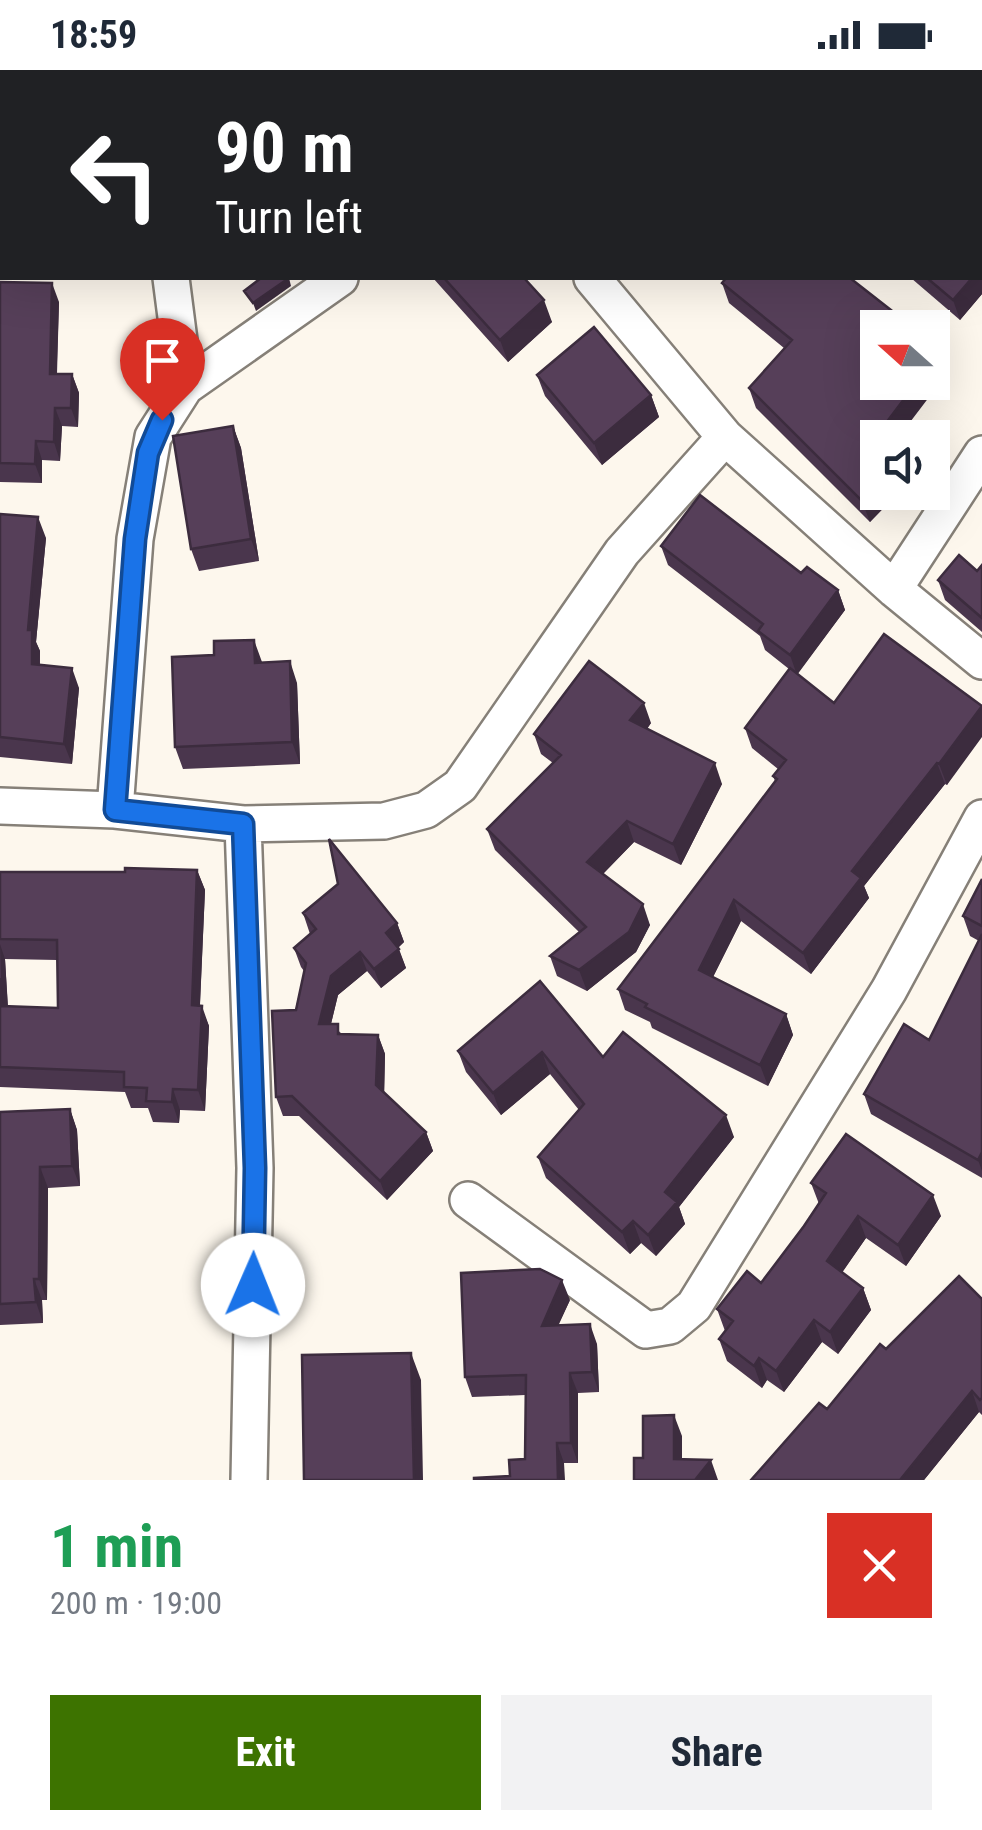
<!DOCTYPE html>
<html lang="en">
<head>
<meta charset="utf-8">
<style>
	body { margin:0; font-family:"Roboto Condensed",sans-serif; background:#f2f2f3; color:#1f2937; height:100vh; display:flex; flex-direction:column; font-size:38px; white-space:nowrap }
	* { box-sizing:border-box; margin:0 }
	p { font-size:32px; color:#747a83 }
	.icon { flex:none; width:55px; height:55px; fill:none; stroke:currentColor; stroke-width:2; stroke-linecap:round; stroke-linejoin:round }
	.map { position:relative; height:1410px; overflow:hidden }
	.drawer { display:flex; flex-direction:column; background:#fff; flex:1 }
	.drawer>* { flex:none }
	.banner { position:absolute; left:0px; top:0px; width:982px; height:210px; box-shadow:0 10px 40px #0002; background:#202124; color:#fff; overflow:hidden }
	.needle { width:65px; rotate:291deg }
	.fabs { position:absolute; left:860px; top:240px; display:grid; gap:20px }
	.fabs a { display:grid; place-items:center; width:90px; height:90px; border-radius:0px; background:#fff; box-shadow:0 10px 40px #0002; font-size:50px }
	.pin { position:absolute; display:grid; place-items:center; width:85px; height:85px; color:#fff; margin:-102px -42px; border-radius:50% 50% 50% 0; rotate:-45deg; box-shadow:0 0 10px #0007 }
	.pin .icon { rotate:45deg }
	.me { position:absolute; width:110px; margin:-55px; rotate:1deg; stroke-linejoin:round; filter:drop-shadow(0 0 8px #0008) }
	.turn { display:flex; align-items:center; gap:35px; height:210px; padding:0 50px; font-size:45px }
	.turn .icon { width:130px; height:130px; stroke-width:2.5 }
	.turn b { display:block; font-size:70px; line-height:85px }
	.round { display:grid; place-items:center; flex:none; width:105px; height:105px; border-radius:0px; background:#f2f2f3 }
	.head { display:flex; align-items:center; justify-content:space-between; height:170px; padding:0 50px }
	h1 { font-size:60px; font-weight:700; line-height:75px; color:#1e9e55 }
	.button { display:flex; gap:20px; margin-top:auto; padding:20px 50px }
	.button a { flex:1; height:115px; border-radius:0px; background:#3d7300; color:#fff; font-size:40px; font-weight:700; line-height:115px; text-align:center }
	.button a+a { background:#f2f2f3; color:#1f2937 }
	.status { display:flex; justify-content:space-between; align-items:center; height:70px; padding:0 50px; background:#fff; direction:ltr }
	.status svg { height:28px; fill:currentColor }
	.map>svg:first-child { display:block }
	.lines { fill:none; stroke-linecap:round; stroke-linejoin:round }
	.minor-casing { stroke:#868078; stroke-width:40 }
	.minor { stroke:#fff; stroke-width:35 }
	.wall { fill:#4a364d; fill-rule:evenodd }
	.shaded-wall { fill:#3c2c3e }
	.building { fill:#563f59; stroke:#3c2c3e; stroke-width:2.5 }
	.route-casing { stroke:#114b97; stroke-width:25 }
	.route { stroke:#1a73e8; stroke-width:18 }
</style>
</head>
<body>
<div class="status"><b>18:59</b><svg viewBox="0 0 49 12"><path d="M0 12V9h3v3zM5 12V6h3v6zM10 12V3h3v9zM15 12V0h3v12zM26 1h20v11H26zM47 4h2v5h-2z"/></svg></div>
<div class="map">
<svg width="982" height="1410" viewBox="0 0 982 1410">
	<rect width="100%" height="100%" fill="#fdf7ed"/>
	<g class="lines">
		<g class="minor-casing">
			<path id="minor" d="M 136,0 L 136,2
				M 613,2 L 616,0
				M 171,208 L 185,317
				M 592,208 L 725,367 L 894,519 L 982,591
				M 894,519 L 982,384
				M 0,736 L 115,740 L 243,754 L 384,751 L 426,740 L 460,716 L 622,482 L 725,367
				M 115,740 L 135,469 L 153,367 L 185,317 L 340,208
				M 243,754 L 255,1098 L 249,1410
				M 468,1130 L 646,1260 L 670,1256 L 694,1236 L 889,920 L 982,748"/>
		</g>
		<use href="#minor" class="minor"/>
	</g>
	<path class="wall" d="M 982,163 L 982,224 L 960,250 L 911,208 L 980,208 Z
		M 433,208 L 524,208 L 552,252 L 508,292 Z
		M 0,212 L 59,232 L 57,304 L 72,304 L 79,323 L 78,357 L 62,356 L 60,391 L 42,390 L 42,413 L 0,412 Z
		M 722,213 L 935,274 L 942,294 L 935,304 L 939,314 L 878,368 L 878,422 L 899,422 L 870,452 L 756,338 L 749,318 L 784,278 L 729,233 Z
		M 537,305 L 651,325 L 659,347 L 602,395 L 545,326 Z
		M 233,356 L 241,378 L 259,491 L 199,501 L 191,479 Z
		M 0,444 L 46,468 L 36,572 L 40,581 L 40,594 L 79,618 L 72,694 L 0,687 Z
		M 661,476 L 801,503 L 838,520 L 845,540 L 797,604 L 834,633 L 982,636 L 947,715 L 945,714 L 864,816 L 869,828 L 811,904 L 741,851 L 713,907 L 786,944 L 793,965 L 768,1016 L 652,958 L 650,952 L 625,940 L 618,919 L 775,711 L 773,706 L 778,699 L 752,678 L 745,658 L 789,599 L 765,580 L 760,566 L 668,495 Z
		M 982,495 L 982,562 L 945,530 L 938,510 L 977,501 Z
		M 262,593 L 297,613 L 300,694 L 183,699 L 175,677 Z
		M 651,653 L 647,659 L 722,714 L 681,795 L 634,772 L 603,804 L 650,855 L 636,882 L 587,921 L 557,906 L 550,886 L 579,862 L 495,780 L 487,759 L 553,693 L 541,684 L 534,664 Z
		M 197,800 L 205,820 L 200,935 L 209,956 L 205,1041 L 180,1040 L 179,1053 L 153,1052 L 148,1038 L 131,1038 L 125,1022 L 0,1017 L 0,802 L 125,802 ZM 5,889 L 57,890 L 58,938 L 8,937 Z
		M 982,809 L 982,1108 L 871,1044 L 864,1024 L 929,970 L 979,871 L 970,866 L 963,846 Z
		M 303,843 L 397,853 L 404,872 L 398,878 L 406,898 L 381,918 L 367,901 L 338,925 L 331,954 L 342,964 L 378,965 L 385,984 L 384,1022 L 426,1062 L 433,1081 L 387,1130 L 299,1046 L 283,1046 L 276,1027 L 304,901 L 301,897 L 294,878 L 310,864 Z
		M 540,911 L 603,987 L 734,1067 L 679,1137 L 685,1154 L 656,1186 L 641,1173 L 630,1184 L 546,1108 L 538,1087 L 579,1040 L 550,1004 L 501,1045 L 466,1002 L 458,981 Z
		M 70,1039 L 77,1060 L 80,1116 L 48,1118 L 47,1230 L 42,1230 L 43,1253 L 0,1255 L 0,1042 Z
		M 811,1113 L 941,1146 L 906,1196 L 866,1168 L 842,1202 L 863,1218 L 871,1240 L 838,1284 L 822,1272 L 784,1322 L 767,1310 L 762,1318 L 727,1291 L 719,1269 L 725,1261 L 717,1239 L 761,1213 L 804,1156 L 819,1134 Z
		M 982,1229 L 982,1345 L 979,1342 L 924,1410 L 751,1410 L 827,1339 L 886,1279 Z
		M 570,1230 L 558,1255 L 597,1274 L 599,1322 L 578,1323 L 578,1393 L 564,1393 L 510,1406 L 525,1389 L 525,1325 L 472,1327 L 465,1307 Z"/>
	<path class="shaded-wall" d="M 393,0 L 407,0 L 408,2 L 394,2 Z
		M 853,0 L 875,0 L 873,2 L 851,2 Z
		M 982,196 L 982,224 L 960,250 L 953,230 L 972,208 L 980,208 L 980,198 Z
		M 289,208 L 291,216 L 256,241 L 253,233 Z
		M 52,213 L 59,232 L 56,322 L 50,304 Z
		M 544,230 L 552,252 L 508,292 L 500,270 Z
		M 935,274 L 942,294 L 935,304 L 939,314 L 898,368 L 882,368 L 880,361 L 917,312 L 932,312 L 932,277 Z
		M 72,304 L 79,323 L 78,357 L 71,338 Z
		M 651,325 L 659,347 L 602,395 L 594,373 Z
		M 55,338 L 62,356 L 60,391 L 54,372 Z
		M 233,356 L 241,378 L 259,491 L 251,469 Z
		M 36,371 L 42,390 L 42,413 L 35,394 Z
		M 878,416 L 878,422 L 899,422 L 870,452 L 862,431 Z
		M 38,447 L 46,468 L 36,572 L 40,581 L 39,614 L 32,594 L 28,560 Z
		M 838,520 L 845,540 L 797,605 L 790,585 Z
		M 254,570 L 262,592 L 262,615 L 255,593 Z
		M 290,591 L 297,613 L 300,694 L 292,672 Z
		M 72,598 L 79,618 L 72,694 L 64,674 Z
		M 644,633 L 651,653 L 638,671 L 630,650 Z
		M 982,636 L 982,667 L 947,715 L 939,694 Z
		M 715,693 L 722,714 L 681,795 L 673,774 Z
		M 937,693 L 945,714 L 864,816 L 869,828 L 811,904 L 803,883 L 852,801 Z
		M 627,751 L 634,772 L 595,812 L 587,792 Z
		M 197,800 L 205,820 L 199,955 L 192,935 Z
		M 734,830 L 741,851 L 706,921 L 699,900 Z
		M 643,834 L 650,855 L 636,882 L 587,921 L 579,900 Z
		M 397,853 L 404,872 L 393,882 L 386,863 Z
		M 0,874 L 5,889 L 9,957 L 2,936 Z
		M 399,879 L 406,898 L 381,918 L 374,899 Z
		M 360,882 L 367,901 L 338,925 L 326,974 L 319,954 L 331,906 Z
		M 202,936 L 209,956 L 205,1041 L 198,1020 Z
		M 786,944 L 793,965 L 768,1016 L 760,995 Z
		M 378,965 L 385,984 L 384,1034 L 376,1015 Z
		M 542,982 L 550,1004 L 501,1045 L 493,1023 Z
		M 173,1019 L 180,1040 L 179,1053 L 172,1032 Z
		M 70,1039 L 77,1060 L 80,1116 L 72,1096 Z
		M 726,1045 L 734,1067 L 679,1137 L 685,1154 L 656,1186 L 648,1165 L 665,1122 Z
		M 426,1062 L 433,1081 L 387,1130 L 380,1111 Z
		M 982,1082 L 982,1101 L 978,1090 Z
		M 40,1097 L 48,1118 L 47,1230 L 39,1209 Z
		M 933,1125 L 941,1146 L 906,1196 L 898,1175 Z
		M 858,1146 L 866,1168 L 835,1213 L 827,1191 Z
		M 633,1151 L 641,1173 L 630,1184 L 622,1162 Z
		M 34,1209 L 42,1230 L 43,1253 L 36,1232 Z
		M 562,1210 L 570,1230 L 549,1276 L 542,1256 Z
		M 863,1218 L 871,1240 L 838,1284 L 830,1262 Z
		M 814,1250 L 822,1272 L 784,1322 L 776,1301 Z
		M 590,1254 L 597,1274 L 599,1322 L 592,1302 Z
		M 411,1283 L 421,1310 L 423,1410 L 414,1410 Z
		M 759,1288 L 767,1310 L 762,1318 L 754,1296 Z
		M 570,1303 L 578,1323 L 578,1393 L 571,1373 Z
		M 972,1321 L 979,1342 L 924,1410 L 900,1410 Z
		M 674,1345 L 682,1366 L 682,1409 L 674,1389 Z
		M 557,1373 L 564,1393 L 565,1410 L 558,1410 Z
		M 711,1390 L 718,1410 L 695,1410 Z"/>
	<path class="building" d="M 211,0 L 320,0 L 321,2 L 207,2 Z
		M 409,0 L 479,0 L 481,2 L 411,2 Z
		M 695,0 L 853,0 L 851,2 L 692,2 Z
		M 980,161 L 982,163 L 982,196 L 980,198 Z
		M 261,208 L 289,208 L 253,233 L 244,221 Z
		M 444,208 L 524,208 L 544,230 L 500,270 Z
		M 726,208 L 850,208 L 914,258 L 878,258 L 878,312 L 917,312 L 880,361 L 886,368 L 878,368 L 878,416 L 862,431 L 749,318 L 792,270 L 722,213 Z
		M 927,208 L 972,208 L 953,230 Z
		M 0,212 L 52,213 L 50,304 L 72,304 L 71,338 L 55,338 L 54,372 L 36,371 L 35,394 L 0,393 Z
		M 594,257 L 651,325 L 594,373 L 537,305 Z
		M 233,356 L 251,469 L 191,479 L 173,366 Z
		M 700,425 L 801,503 L 807,497 L 838,520 L 790,585 L 758,561 L 763,554 L 661,476 Z
		M 0,444 L 38,447 L 28,560 L 32,560 L 32,594 L 72,598 L 64,674 L 0,667 Z
		M 959,485 L 977,501 L 982,495 L 982,548 L 938,510 Z
		M 884,564 L 982,636 L 939,694 L 937,693 L 852,801 L 861,808 L 803,883 L 734,830 L 699,900 L 786,944 L 760,995 L 645,937 L 647,934 L 618,919 L 777,709 L 773,706 L 786,690 L 745,658 L 790,598 L 834,633 Z
		M 254,570 L 255,593 L 290,591 L 292,672 L 175,677 L 172,587 L 214,585 L 214,571 Z
		M 589,591 L 644,633 L 630,650 L 715,693 L 673,774 L 627,751 L 587,792 L 643,834 L 629,862 L 579,900 L 550,886 L 586,857 L 487,759 L 561,685 L 534,664 Z
		M 329,769 L 397,853 L 386,863 L 399,879 L 374,899 L 360,882 L 331,906 L 319,954 L 338,954 L 338,964 L 378,965 L 376,1015 L 426,1062 L 380,1111 L 292,1026 L 276,1027 L 272,941 L 296,940 L 306,893 L 294,878 L 316,859 L 303,843 L 338,814 Z
		M 125,798 L 197,800 L 192,935 L 202,936 L 198,1020 L 173,1019 L 172,1032 L 146,1031 L 147,1018 L 124,1017 L 124,1002 L 0,997 L 0,908 L 2,936 L 58,938 L 57,870 L 0,869 L 0,802 L 125,802 Z
		M 982,809 L 982,856 L 963,846 Z
		M 982,864 L 982,1082 L 978,1090 L 864,1024 L 904,954 L 929,970 Z
		M 540,911 L 603,987 L 623,962 L 726,1045 L 665,1122 L 677,1132 L 648,1165 L 633,1151 L 622,1162 L 538,1087 L 584,1034 L 542,982 L 493,1023 L 458,981 Z
		M 70,1039 L 72,1096 L 40,1097 L 39,1209 L 34,1209 L 36,1232 L 0,1234 L 0,1042 Z
		M 846,1064 L 933,1125 L 898,1175 L 858,1146 L 827,1191 L 863,1218 L 830,1262 L 814,1250 L 776,1301 L 759,1288 L 754,1296 L 719,1269 L 733,1251 L 717,1239 L 747,1201 L 761,1213 L 804,1156 L 826,1123 L 811,1113 Z
		M 540,1199 L 562,1210 L 542,1256 L 590,1254 L 592,1302 L 570,1303 L 571,1373 L 557,1373 L 558,1410 L 474,1410 L 474,1408 L 510,1406 L 509,1390 L 525,1389 L 526,1305 L 465,1307 L 461,1203 Z
		M 959,1206 L 982,1229 L 982,1328 L 980,1330 L 972,1321 L 900,1410 L 751,1410 L 819,1333 L 827,1339 L 880,1274 L 886,1279 Z
		M 411,1283 L 414,1410 L 304,1410 L 302,1285 Z
		M 674,1345 L 674,1389 L 711,1390 L 695,1410 L 634,1410 L 634,1388 L 643,1388 L 643,1346 Z"/>
	<g class="lines">
		<g class="route-casing">
			<path id="route" d="M 162,350 L 148,383 L 135,469 L 115,740 L 243,754 L 255,1098 L 253,1215"/>
		</g>
		<use href="#route" class="route"/>
	</g>
</svg>
<div class="fabs">
<a><svg class="needle" viewBox="-14 -14 28 28"><path d="M0-13l5 13h-10z" fill="#e53935"/><path d="M0 13l5-13h-10z" fill="#747a83"/></svg></a>
<a><svg class="icon" aria-label="sound" viewBox="0 0 24 24"><path d="M4 9h4l5-4v14l-5-4H4zM17 9q2 3 0 6"/></svg></a>
</div>
<div class="pin" style="left:162px;top:350px;background:#d93025"><svg class="icon" aria-label="arrive" viewBox="0 0 24 24"><path d="M6 21V4h12l-3 4 3 4H6"/></svg></div>
<svg class="me" style="left:253px;top:1215px" viewBox="-20 -20 40 40"><circle r="19" fill="#fff"/><path d="M0-13L10 11 0 6-10 11z" fill="#1a73e8"/></svg>
<div class="banner">
<div class="turn"><svg class="icon" aria-label="left" viewBox="0 0 24 24"><path d="M17 20v-9H6M10 6l-5 5 5 5"/></svg><div><b>90 m</b>Turn left</div></div>
</div>
</div>
<section class="drawer">
<div class="head"><div><h1>1 min</h1><p>200 m · 19:00</p></div><a class="round" style="background:#d93025;color:#fff"><svg class="icon" aria-label="close" viewBox="0 0 24 24"><path d="M6 6l12 12M18 6L6 18"/></svg></a></div>
<div class="button"><a>Exit</a><a>Share</a></div>
</section>
</body>
</html>
